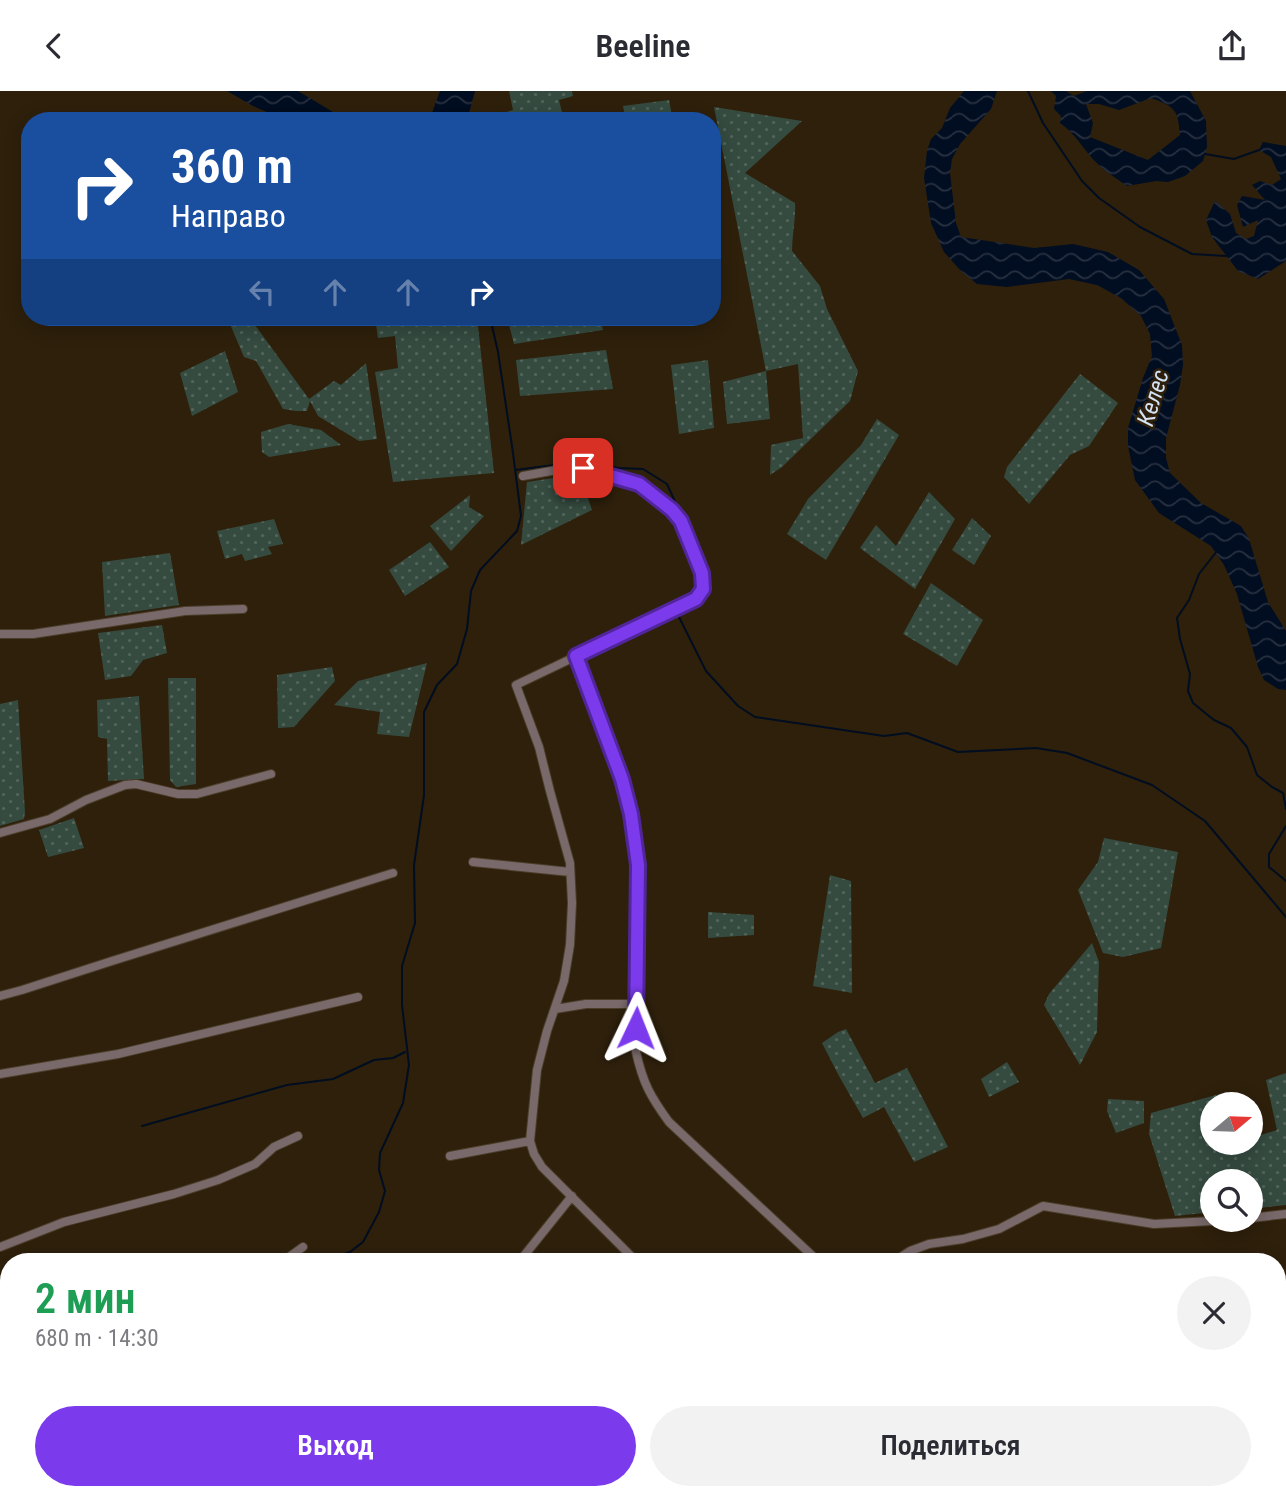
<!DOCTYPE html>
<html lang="ru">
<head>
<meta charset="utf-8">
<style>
	body { margin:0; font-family:"Roboto Condensed",sans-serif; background:#f2f2f3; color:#2b2b33; height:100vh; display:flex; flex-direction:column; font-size:26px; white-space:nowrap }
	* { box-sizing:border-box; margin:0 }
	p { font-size:23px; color:#7c7c81 }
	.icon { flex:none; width:38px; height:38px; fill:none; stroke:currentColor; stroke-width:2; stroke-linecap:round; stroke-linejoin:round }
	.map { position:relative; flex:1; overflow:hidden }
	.details { position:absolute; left:0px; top:1162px; width:1286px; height:247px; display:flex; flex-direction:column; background:#fff; border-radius:28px 28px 0 0; box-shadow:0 4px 18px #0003 }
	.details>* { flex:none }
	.hud { position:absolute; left:21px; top:21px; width:700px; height:214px; border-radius:28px; box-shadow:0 4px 18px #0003; background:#1a4fa0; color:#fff; overflow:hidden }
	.needle { width:46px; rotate:71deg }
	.tools { position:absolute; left:1200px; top:1001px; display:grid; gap:14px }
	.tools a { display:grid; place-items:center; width:63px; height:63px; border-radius:50%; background:#fff; box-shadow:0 4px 18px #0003; font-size:35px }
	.pin { position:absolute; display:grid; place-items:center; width:60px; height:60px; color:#fff; margin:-30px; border-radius:14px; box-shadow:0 4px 10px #0006 }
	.me { position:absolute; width:77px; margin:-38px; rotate:2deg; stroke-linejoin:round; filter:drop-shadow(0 0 5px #0008) }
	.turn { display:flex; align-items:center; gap:24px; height:147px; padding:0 35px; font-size:32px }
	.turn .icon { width:91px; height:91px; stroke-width:2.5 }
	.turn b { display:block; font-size:49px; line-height:60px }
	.lanes { display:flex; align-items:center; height:66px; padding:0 35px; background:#0003; justify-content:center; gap:35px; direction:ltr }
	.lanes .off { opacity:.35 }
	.round { display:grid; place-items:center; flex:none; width:74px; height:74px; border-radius:37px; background:#f2f2f3 }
	.head { display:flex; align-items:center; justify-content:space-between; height:119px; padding:0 35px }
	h1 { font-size:42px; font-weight:600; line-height:52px; color:#1e9e55 }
	.cta { display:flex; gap:14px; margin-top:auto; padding:14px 35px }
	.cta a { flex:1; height:80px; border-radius:42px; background:#7c3aed; color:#fff; font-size:28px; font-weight:600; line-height:80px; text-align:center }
	.cta a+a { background:#f2f2f3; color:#2b2b33 }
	header { display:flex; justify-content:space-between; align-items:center; height:91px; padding:0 35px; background:#fff; font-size:32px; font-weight:600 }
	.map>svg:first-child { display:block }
	.garden { fill:url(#garden-dots) }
	.water { fill:url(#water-waves); fill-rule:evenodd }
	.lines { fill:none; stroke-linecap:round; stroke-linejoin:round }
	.stream { stroke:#010d20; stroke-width:2 }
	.street-casing { stroke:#4a3d29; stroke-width:10 }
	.street { stroke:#79696a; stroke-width:8 }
	.route-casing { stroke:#51269a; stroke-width:18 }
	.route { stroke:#7c3aed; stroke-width:12 }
	.labels { text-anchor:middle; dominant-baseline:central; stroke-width:5; stroke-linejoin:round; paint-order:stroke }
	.water-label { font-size:24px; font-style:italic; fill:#d4e3f5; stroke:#2e200b }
</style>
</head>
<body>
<header><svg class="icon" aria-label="back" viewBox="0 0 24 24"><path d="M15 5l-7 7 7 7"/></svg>Beeline<svg class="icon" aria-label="share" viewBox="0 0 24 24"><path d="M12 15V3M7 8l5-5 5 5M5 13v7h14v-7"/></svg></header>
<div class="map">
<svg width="1286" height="1408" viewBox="0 0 1286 1408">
	<defs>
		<pattern id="garden-dots" width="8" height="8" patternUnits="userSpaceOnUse" patternTransform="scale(1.75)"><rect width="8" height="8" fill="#354b40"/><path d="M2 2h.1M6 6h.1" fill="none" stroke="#53655b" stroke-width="1.8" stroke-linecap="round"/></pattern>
		<pattern id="water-waves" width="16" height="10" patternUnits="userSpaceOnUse" patternTransform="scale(1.75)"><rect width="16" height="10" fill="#010d20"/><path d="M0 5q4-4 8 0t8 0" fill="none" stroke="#273040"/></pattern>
	</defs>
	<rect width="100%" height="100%" fill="#2e200b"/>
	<path class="garden" d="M 509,0 L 572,0 L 573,5 L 559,9 L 564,30 L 476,30 L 513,19 Z
		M 669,9 L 673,30 L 626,30 L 623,15 Z
		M 714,16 L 802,30 L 745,82 L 795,112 C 796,128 792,144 792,160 L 820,195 L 827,218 L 858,280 L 850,310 L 782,376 L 770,384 L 771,354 L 803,347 L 798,273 L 766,280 L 770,328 L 727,333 L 723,291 L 766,280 Z
		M 227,226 L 249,226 L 309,308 L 334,290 L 341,294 L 366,272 L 377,348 L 359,350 L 318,325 L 310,310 L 307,320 L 296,320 L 283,318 L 256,270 L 244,266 Z
		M 375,226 L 477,226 L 494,382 L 393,391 L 375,281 L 398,277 L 395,245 L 378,247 Z
		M 507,226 L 600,226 L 603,239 L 514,253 Z
		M 606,259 L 613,298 L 520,305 L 516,269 Z
		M 225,260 L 238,301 L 192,325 L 180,282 Z
		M 708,269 L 714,337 L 679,343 L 671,274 Z
		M 1080,283 L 1118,312 L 1089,355 L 1070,364 L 1029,413 L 1004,386 L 1007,376 Z
		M 877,328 L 899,344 L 826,469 L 787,443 L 808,408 L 861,354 Z
		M 288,333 L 321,339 L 341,354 L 269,366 L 262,361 L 261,341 Z
		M 580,383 L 592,419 L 521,454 L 527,391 Z
		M 929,401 L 955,428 L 915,498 L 860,457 L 876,434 L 896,455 Z
		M 470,404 L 469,416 L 484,425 L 451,460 L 430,435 Z
		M 972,427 L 991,445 L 974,474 L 952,459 Z
		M 274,428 L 283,453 L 268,456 L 272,463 L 245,470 L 242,463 L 225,468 L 217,440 Z
		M 430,451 L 449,476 L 405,505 L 389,479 Z
		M 170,462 L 179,514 L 105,525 L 102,471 Z
		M 931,492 L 983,529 L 957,575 L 903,543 Z
		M 162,534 L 167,562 L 143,569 L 131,585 L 105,589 L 98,542 Z
		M 427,572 L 409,646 L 377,643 L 380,621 L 334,614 L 358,590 Z
		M 332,576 L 335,590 L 294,636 L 278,637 L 277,584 Z
		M 168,587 L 196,587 L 196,693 L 176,696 L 170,689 Z
		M 139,605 L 144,688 L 108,690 L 107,648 L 98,646 L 97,609 Z
		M 18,609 L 25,721 L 24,728 L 0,735 L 0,613 Z
		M 74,727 L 84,757 L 48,766 L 39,739 Z
		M 1104,747 L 1178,761 L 1161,857 L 1123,866 L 1103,862 L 1078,799 L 1098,771 Z
		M 830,784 L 851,790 L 852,902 L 813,895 Z
		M 708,821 L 754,824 L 754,844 L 708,847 Z
		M 1092,852 L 1099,871 L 1097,941 L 1080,974 L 1044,914 L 1049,903 Z
		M 846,938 L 875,992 L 907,977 L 948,1056 L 914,1071 L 884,1016 L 863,1027 L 839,985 L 822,952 L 838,941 Z
		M 1007,971 L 1019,991 L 989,1006 L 981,988 Z
		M 1286,982 L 1286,1114 L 1251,1118 L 1251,1090 L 1213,1090 L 1213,1121 L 1175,1125 L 1149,1043 L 1151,1022 L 1227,1001 L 1231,1013 L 1213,1013 L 1213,1052 L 1251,1052 L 1251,1047 L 1277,1039 L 1266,989 Z
		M 1108,1008 L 1144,1010 L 1144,1032 L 1116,1042 L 1107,1020 Z"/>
	<path class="water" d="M 227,0 L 298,0 L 348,30 L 287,30 L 253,15 Z
		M 440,0 L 475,0 L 467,30 L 429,30 Z
		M 964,0 L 997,0 L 991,18 L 960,53 L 952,68 L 950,82 L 956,132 L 961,146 L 1034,157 L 1073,153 L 1108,161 L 1139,179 L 1164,208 L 1182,254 L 1183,274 L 1180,294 L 1166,347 L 1166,367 L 1170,382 L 1201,412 L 1241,435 L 1249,448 L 1268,511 L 1286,540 L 1286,599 L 1278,598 L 1264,589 L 1258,576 L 1237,503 L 1224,474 L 1211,455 L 1159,422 L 1135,389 L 1128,355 L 1128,337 L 1143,287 L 1152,265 L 1150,243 L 1141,225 L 1121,207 L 1097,194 L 1069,188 L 1007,196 L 977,193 L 961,180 L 944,161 L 931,132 L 924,87 L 927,60 L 931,48 L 942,37 L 950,17 Z
		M 1051,0 L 1066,0 L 1074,5 L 1087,0 L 1190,0 L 1206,30 L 1207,56 L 1203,70 L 1185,85 L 1168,91 L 1156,90 L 1127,95 C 1118,88 1107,82 1099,74 C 1084,61 1077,43 1060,32 L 1061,25 L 1054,18 L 1056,5 ZM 1151,7 C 1175,16 1178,18 1180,44 L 1148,69 L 1090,46 L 1093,32 L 1086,13 L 1099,13 L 1119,19 Z
		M 1263,51 L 1286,55 L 1286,170 L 1258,188 L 1238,180 L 1212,146 L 1206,129 L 1215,110 L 1230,123 L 1236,142 L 1246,148 L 1254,145 L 1258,129 L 1243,136 L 1237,114 L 1242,105 L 1265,109 L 1252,94 L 1260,90 L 1272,94 L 1281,88 L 1271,66 L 1259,59 Z"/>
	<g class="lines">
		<path class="stream" d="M 1028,0 L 1043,32 L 1082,90 L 1099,107 L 1140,136 L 1192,163 L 1226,165
			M 1205,63 L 1234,68 L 1259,59
			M 515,379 L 571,372 L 598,373 L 618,377 L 643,378 L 667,393 L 681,424
			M 1217,460 L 1199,483 L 1189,509 L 1177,527 L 1180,548 L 1190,583 L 1188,600 L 1193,612 L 1214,629 L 1231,637 L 1247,656 L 1257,684 L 1272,696 L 1283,702 L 1286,718
			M 702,471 C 704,475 708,481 709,486 C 712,506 692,515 678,524 L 706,580 L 738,615 L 755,626 L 884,645 L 907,642 L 958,661 L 1036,657 L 1067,662 L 1152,694 L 1205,730 L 1286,826
			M 1286,735 L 1269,763 L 1269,776 L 1286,790
			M 142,1035 L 287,994 L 333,988 L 374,969 L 393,967 L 405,961
			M 320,1171 L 350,1161 L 363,1151 L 379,1121 L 385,1100 L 379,1079 L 380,1062 L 403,1012 L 409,974 L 402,914 L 402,875 L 415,832 L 414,774 L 424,704 L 424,621 L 437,594 L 457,573 L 467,538 L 471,500 L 480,479 L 517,440 L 521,425 L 513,362 L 498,261 L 490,226
			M 1278,1278 L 1286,1273
			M 1052,1408 L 1083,1400"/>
		<g class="street-casing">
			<path id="street" d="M 523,385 L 568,377 L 583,377 L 639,393 L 672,419 L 681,430 L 702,482 L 703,498 L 696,508 L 516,594 L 539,656 L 550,700 L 570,772 L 572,812 L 570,854 L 564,890 L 547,940 L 537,979 L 530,1050 L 534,1063 L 542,1076 L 637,1171
				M 0,543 L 33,543 L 185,520 L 243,518
				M 576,565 L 622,688 L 631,723 L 638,774 L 636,961 C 643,992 650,1005 669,1031 L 819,1171
				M 0,742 L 50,728 L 86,709 L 125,694 L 136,693 L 178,703 L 197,703 L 271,683
				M 473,771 L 570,781
				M 0,905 L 22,899 L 112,870 L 393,782
				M 555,918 L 586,913 L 637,913
				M 0,983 L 118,963 L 358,906
				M 450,1065 L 530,1050
				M 1251,1127 L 1286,1123
				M 0,1156 L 64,1131 L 174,1103 L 218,1089 L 255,1073 L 274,1056 L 298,1045
				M 282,1171 L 303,1156
				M 519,1171 L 572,1105
				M 893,1171 L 910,1160 L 929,1153 L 963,1148 L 999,1138 L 1043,1115 L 1154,1133 L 1232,1129
				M 0,1279 L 9,1276
				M 349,1400 L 354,1408
				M 556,1400 L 561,1408
				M 673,1400 L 680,1408
				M 833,1400 L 838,1408
				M 988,1400 L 993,1408
				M 176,1408 L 196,1400
				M 651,1408 L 659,1400"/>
		</g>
		<use href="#street" class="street"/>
	</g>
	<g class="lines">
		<g class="route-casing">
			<path id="route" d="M 583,377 L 639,393 L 672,419 L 681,430 L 702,482 L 703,498 L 696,508 L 576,565 L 622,688 L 631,723 L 638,774 L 636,937"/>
		</g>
		<use href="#route" class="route"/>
	</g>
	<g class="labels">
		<g class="water-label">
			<text transform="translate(1153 307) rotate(-73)">Келес</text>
		</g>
	</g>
</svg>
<div class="tools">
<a><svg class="needle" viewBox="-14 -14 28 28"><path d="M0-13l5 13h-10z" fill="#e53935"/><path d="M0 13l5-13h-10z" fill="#7c7c81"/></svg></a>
<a><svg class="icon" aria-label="search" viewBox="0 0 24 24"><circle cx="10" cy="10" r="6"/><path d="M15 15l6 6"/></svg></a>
</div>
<div class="pin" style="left:583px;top:377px;background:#d93025"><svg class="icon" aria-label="arrive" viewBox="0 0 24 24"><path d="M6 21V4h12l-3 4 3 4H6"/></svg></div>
<svg class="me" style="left:636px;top:937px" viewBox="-20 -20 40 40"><path d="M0-17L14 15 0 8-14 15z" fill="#7c3aed" stroke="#fff" stroke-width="4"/></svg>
<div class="hud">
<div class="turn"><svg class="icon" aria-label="right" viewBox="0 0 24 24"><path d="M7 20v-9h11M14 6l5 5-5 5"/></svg><div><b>360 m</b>Направо</div></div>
<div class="lanes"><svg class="icon off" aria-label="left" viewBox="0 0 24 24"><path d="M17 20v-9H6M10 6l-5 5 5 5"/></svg><svg class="icon off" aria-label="ahead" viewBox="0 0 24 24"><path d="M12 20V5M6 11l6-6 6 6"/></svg><svg class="icon off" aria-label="ahead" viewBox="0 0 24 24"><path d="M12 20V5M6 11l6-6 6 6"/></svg><svg class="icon" aria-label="right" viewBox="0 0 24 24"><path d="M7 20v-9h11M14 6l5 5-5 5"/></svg></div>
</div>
<section class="details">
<div class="head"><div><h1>2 мин</h1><p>680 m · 14:30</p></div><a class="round"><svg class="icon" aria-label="close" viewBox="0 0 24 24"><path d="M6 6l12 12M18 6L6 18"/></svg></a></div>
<div class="cta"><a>Выход</a><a>Поделиться</a></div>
</section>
</div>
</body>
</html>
